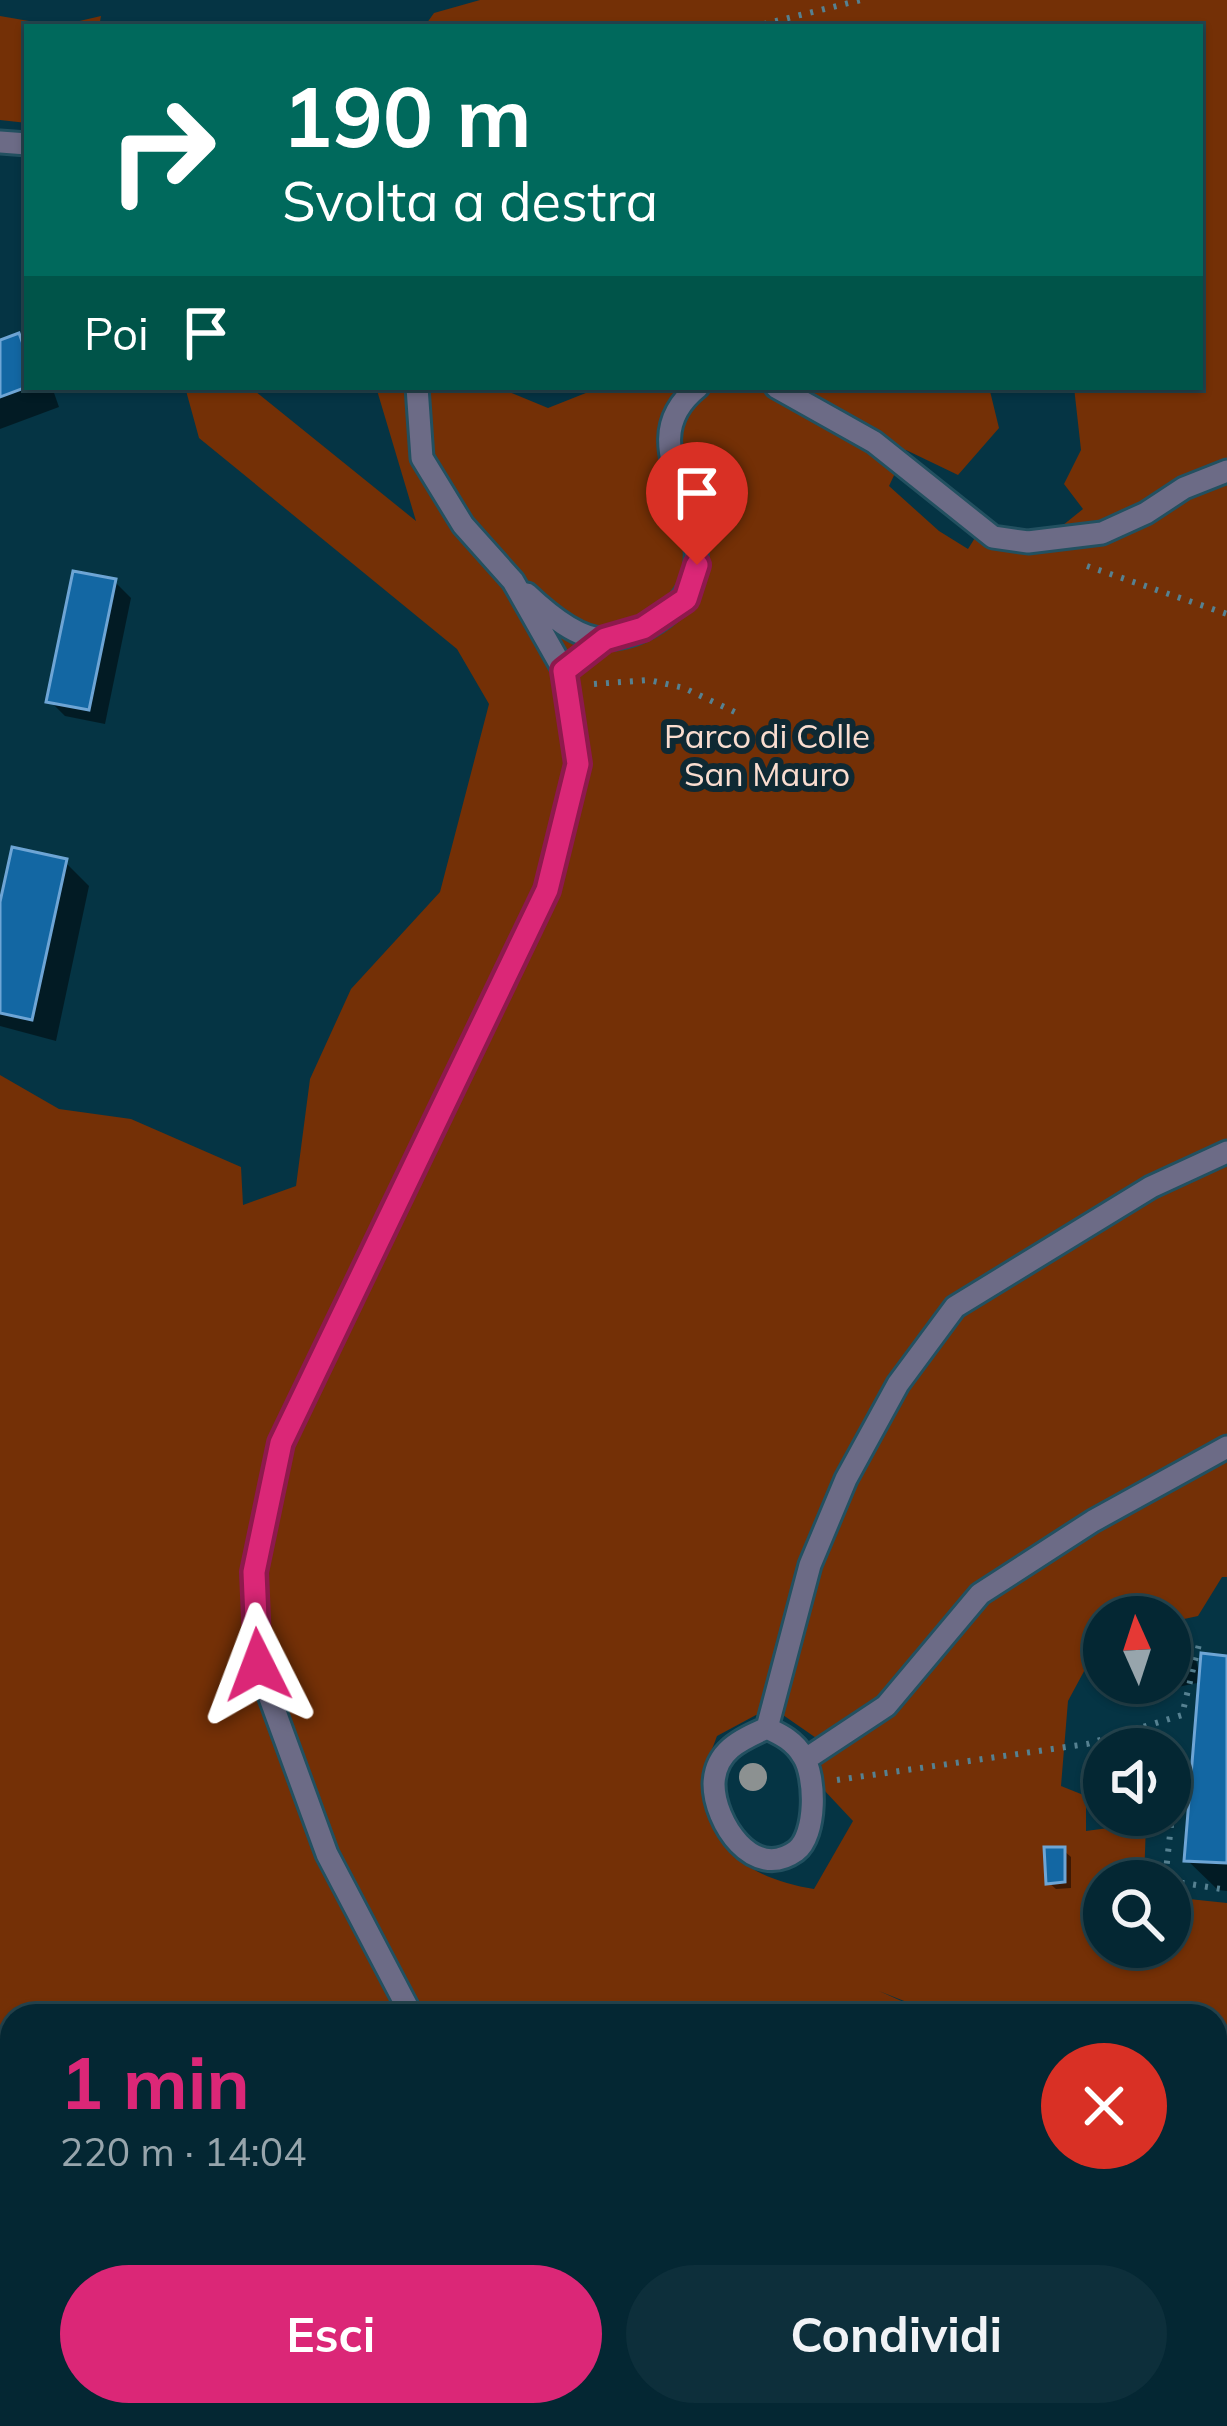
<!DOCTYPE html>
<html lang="it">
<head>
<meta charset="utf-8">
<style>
	body { margin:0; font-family:Mulish,sans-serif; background:#0d2f3b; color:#f1f3f6; height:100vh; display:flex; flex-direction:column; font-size:45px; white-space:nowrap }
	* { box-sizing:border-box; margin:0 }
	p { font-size:39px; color:#97a5ac }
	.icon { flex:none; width:66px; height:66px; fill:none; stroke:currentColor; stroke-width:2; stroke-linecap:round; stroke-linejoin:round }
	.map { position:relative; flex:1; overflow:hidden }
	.drawer { position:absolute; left:0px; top:2004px; width:1227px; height:423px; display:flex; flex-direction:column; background:#042733; border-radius:36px 36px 0 0; box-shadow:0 3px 9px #0004,0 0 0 3px #25444e }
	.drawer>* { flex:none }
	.top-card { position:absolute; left:24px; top:24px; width:1179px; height:366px; border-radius:0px; box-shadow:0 3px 9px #0004,0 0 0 3px #25444e; background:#00695c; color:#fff; overflow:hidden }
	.needle { width:78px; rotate:357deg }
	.controls { position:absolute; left:1083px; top:1596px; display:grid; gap:24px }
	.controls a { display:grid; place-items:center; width:108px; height:108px; border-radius:50%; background:#042733; box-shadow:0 3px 9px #0004,0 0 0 3px #25444e; font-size:60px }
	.pin { position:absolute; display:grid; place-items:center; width:102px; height:102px; color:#fff; margin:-123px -51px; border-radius:50% 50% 50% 0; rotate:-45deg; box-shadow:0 0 12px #0007 }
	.pin .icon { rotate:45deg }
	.me { position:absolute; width:132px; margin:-66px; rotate:357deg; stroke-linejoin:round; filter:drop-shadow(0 0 9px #0008) }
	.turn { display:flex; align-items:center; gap:42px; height:252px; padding:0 60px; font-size:54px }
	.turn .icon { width:156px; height:156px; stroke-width:2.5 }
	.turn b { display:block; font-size:84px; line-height:102px }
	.then { display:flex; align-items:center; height:114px; padding:0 60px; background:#0003; gap:24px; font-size:45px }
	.round { display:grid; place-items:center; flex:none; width:126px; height:126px; border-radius:63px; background:#0d2f3b }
	.headline { display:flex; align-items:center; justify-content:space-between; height:204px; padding:0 60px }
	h1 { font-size:72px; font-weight:700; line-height:90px; color:#db2777 }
	.primary-button { display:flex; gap:24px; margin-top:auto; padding:24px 60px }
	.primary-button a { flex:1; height:138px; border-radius:72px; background:#db2777; color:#fff; font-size:48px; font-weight:700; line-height:138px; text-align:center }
	.primary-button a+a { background:#0d2f3b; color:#f1f3f6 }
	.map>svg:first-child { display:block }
	.green { fill:#743006; fill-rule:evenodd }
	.shadow { fill:#0007 }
	.building { fill:#1367a3; stroke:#6ea5d5; stroke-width:3 }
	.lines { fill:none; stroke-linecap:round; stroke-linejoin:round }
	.lane-casing { stroke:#225060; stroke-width:27 }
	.street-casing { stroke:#225060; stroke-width:30 }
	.path { stroke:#568191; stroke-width:6; stroke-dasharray:3 9; stroke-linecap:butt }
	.lane { stroke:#6c6b86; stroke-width:21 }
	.street { stroke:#6c6b86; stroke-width:24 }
	.tree { fill:#8c9191 }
	.route-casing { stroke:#8e194d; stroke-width:30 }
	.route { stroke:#db2777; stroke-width:21 }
	.labels { text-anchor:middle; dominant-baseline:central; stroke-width:12; stroke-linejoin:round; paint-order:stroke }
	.park-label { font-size:33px; fill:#faddd0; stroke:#0f2933 }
</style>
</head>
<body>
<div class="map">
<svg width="1227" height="2426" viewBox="0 0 1227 2426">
	<rect width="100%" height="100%" fill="#053444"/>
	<path class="green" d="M 480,0 L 1227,0 L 1227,1577 L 1222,1577 L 1198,1616 L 1170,1622 L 1170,1617 L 1104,1617 L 1104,1634 L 1068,1701 L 1061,1786 L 1086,1796 L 1086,1831 L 1146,1823 L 1144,1881 L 1104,1881 L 1104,1947 L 1170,1947 L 1170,1897 L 1227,1903 L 1227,2426 L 71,2426 L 71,2415 L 1215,2415 L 1215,2016 L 942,2016 L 879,1991 L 935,2016 L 12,2016 L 12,2355 L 7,2355 L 0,2337 L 0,1075 L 59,1109 L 131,1119 L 241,1167 L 243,1205 L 296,1186 L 310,1079 L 351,989 L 440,892 L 489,704 L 457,649 L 199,438 L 185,387 L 250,387 L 416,521 L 376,387 L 497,387 L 548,408 L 601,387 L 989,387 L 999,428 L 958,475 L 906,450 L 889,486 L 939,531 L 968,549 L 983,525 L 1047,538 L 1083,509 L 1064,484 L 1081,450 L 1074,387 L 1200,387 L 1200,27 L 424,27 L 434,13 ZM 756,1715 L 783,1715 L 819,1740 L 823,1789 L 853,1821 L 814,1889 C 758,1880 709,1854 703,1791 C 701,1772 711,1753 717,1736 Z
		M 0,16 L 58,26 L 101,16 L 99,27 L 27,27 L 27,123 L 0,120 Z"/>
	<path class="shadow" d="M 18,336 L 27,345 L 27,387 L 52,387 L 59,407 L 0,429 L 0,343 Z
		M 115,582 L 131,598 L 105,724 L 65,716 L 50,701 Z
		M 65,862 L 89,886 L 56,1041 L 0,1026 L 0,916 Z
		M 1180,1645 L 1196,1660 L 1201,1680 L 1227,1659 L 1227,1891 L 1218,1890 L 1187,1860 L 1202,1682 L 1119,1699 L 1103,1684 L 1104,1657 L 1104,1683 L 1170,1683 L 1170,1646 Z
		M 1104,1779 L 1104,1815 L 1170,1815 L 1170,1809 L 1174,1823 L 1120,1835 L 1104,1819 L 1095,1781 Z
		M 1063,1850 L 1071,1857 L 1071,1888 L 1056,1889 L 1048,1882 Z"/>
	<path class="building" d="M 19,333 L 27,355 L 27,387 L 0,397 L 0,340 Z
		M 73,571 L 116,579 L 89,710 L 46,702 Z
		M 12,847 L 67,859 L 32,1020 L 0,1013 L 0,902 Z
		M 1181,1641 L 1187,1667 L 1170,1671 L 1170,1643 Z
		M 1201,1653 L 1227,1656 L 1227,1863 L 1184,1861 Z
		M 1104,1654 L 1104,1683 L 1110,1683 L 1100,1685 L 1096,1656 Z
		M 1104,1776 L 1104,1815 L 1128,1815 L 1102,1821 L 1091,1779 Z
		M 1044,1847 L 1065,1847 L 1065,1882 L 1046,1884 Z"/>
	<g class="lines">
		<g class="lane-casing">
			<path id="lane" d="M 0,142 L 27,144
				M 776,387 L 874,442 L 993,537 L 1028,542 L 1102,533 L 1146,513 L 1184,488 L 1227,471
				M 527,594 C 546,612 578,640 606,639 C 645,637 689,606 695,569 C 707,504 630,441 698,387
				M 564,671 L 605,639
				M 767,1728 L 810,1565 L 846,1479 L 898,1384 L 955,1307 L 1151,1187 L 1227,1152
				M 767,1728 C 782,1735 794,1741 803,1756 C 816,1776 817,1835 796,1851 C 753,1882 714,1822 714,1784 C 715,1751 740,1740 767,1728 Z
				M 806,1759 L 886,1706 L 980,1594 L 1093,1521 L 1227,1447
				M 412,2016 L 327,1854 L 258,1665 L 253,1572 L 281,1443 L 547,890 L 578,764 L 564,671 L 513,581 L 463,525 L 422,458 L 417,387
				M 993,2415 L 1035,2426"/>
		</g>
		<g class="street-casing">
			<path id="street" d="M 0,2249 L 12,2275
				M 78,2415 L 83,2426"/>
		</g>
		<path class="path" d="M 752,27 L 861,0
			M 1087,566 L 1227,614
			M 594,684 L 649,680 L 684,688 L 737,713
			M 837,1780 L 1087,1744 L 1182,1715 L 1200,1640
			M 1175,1789 L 1165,1880 L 1227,1890"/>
		<use href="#lane" class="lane"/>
		<use href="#street" class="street"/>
	</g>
	<circle class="tree" cx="753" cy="1777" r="14"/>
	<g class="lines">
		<g class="route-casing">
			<path id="route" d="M 258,1665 L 254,1572 L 281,1443 L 547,890 L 578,764 L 564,671 L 605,639 L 643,628 L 686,599 L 697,565"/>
		</g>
		<use href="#route" class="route"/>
	</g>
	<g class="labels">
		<g class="park-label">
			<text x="767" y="735">Parco di Colle<tspan x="767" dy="38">San Mauro</tspan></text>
		</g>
	</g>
</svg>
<div class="controls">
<a><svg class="needle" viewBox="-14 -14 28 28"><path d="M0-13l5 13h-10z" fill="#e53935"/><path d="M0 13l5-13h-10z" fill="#97a5ac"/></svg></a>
<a><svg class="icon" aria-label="sound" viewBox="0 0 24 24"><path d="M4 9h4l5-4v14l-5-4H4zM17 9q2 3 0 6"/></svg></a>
<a><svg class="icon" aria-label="search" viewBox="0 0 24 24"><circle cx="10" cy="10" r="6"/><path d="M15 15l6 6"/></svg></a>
</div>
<div class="pin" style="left:697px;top:565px;background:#d93025"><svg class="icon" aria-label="arrive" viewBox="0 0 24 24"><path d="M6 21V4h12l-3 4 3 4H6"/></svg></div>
<svg class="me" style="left:258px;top:1665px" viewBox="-20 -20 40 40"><path d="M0-17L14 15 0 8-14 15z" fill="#db2777" stroke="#fff" stroke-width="4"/></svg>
<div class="top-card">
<div class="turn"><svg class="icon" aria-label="right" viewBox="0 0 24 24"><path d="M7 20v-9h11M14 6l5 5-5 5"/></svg><div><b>190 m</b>Svolta a destra</div></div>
<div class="then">Poi<svg class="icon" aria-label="arrive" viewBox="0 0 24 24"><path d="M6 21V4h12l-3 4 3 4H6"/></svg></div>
</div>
<section class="drawer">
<div class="headline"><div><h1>1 min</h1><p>220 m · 14:04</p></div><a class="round" style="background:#d93025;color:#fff"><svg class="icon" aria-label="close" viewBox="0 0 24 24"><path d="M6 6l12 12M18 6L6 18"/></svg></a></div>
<div class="primary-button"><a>Esci</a><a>Condividi</a></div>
</section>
</div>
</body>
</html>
